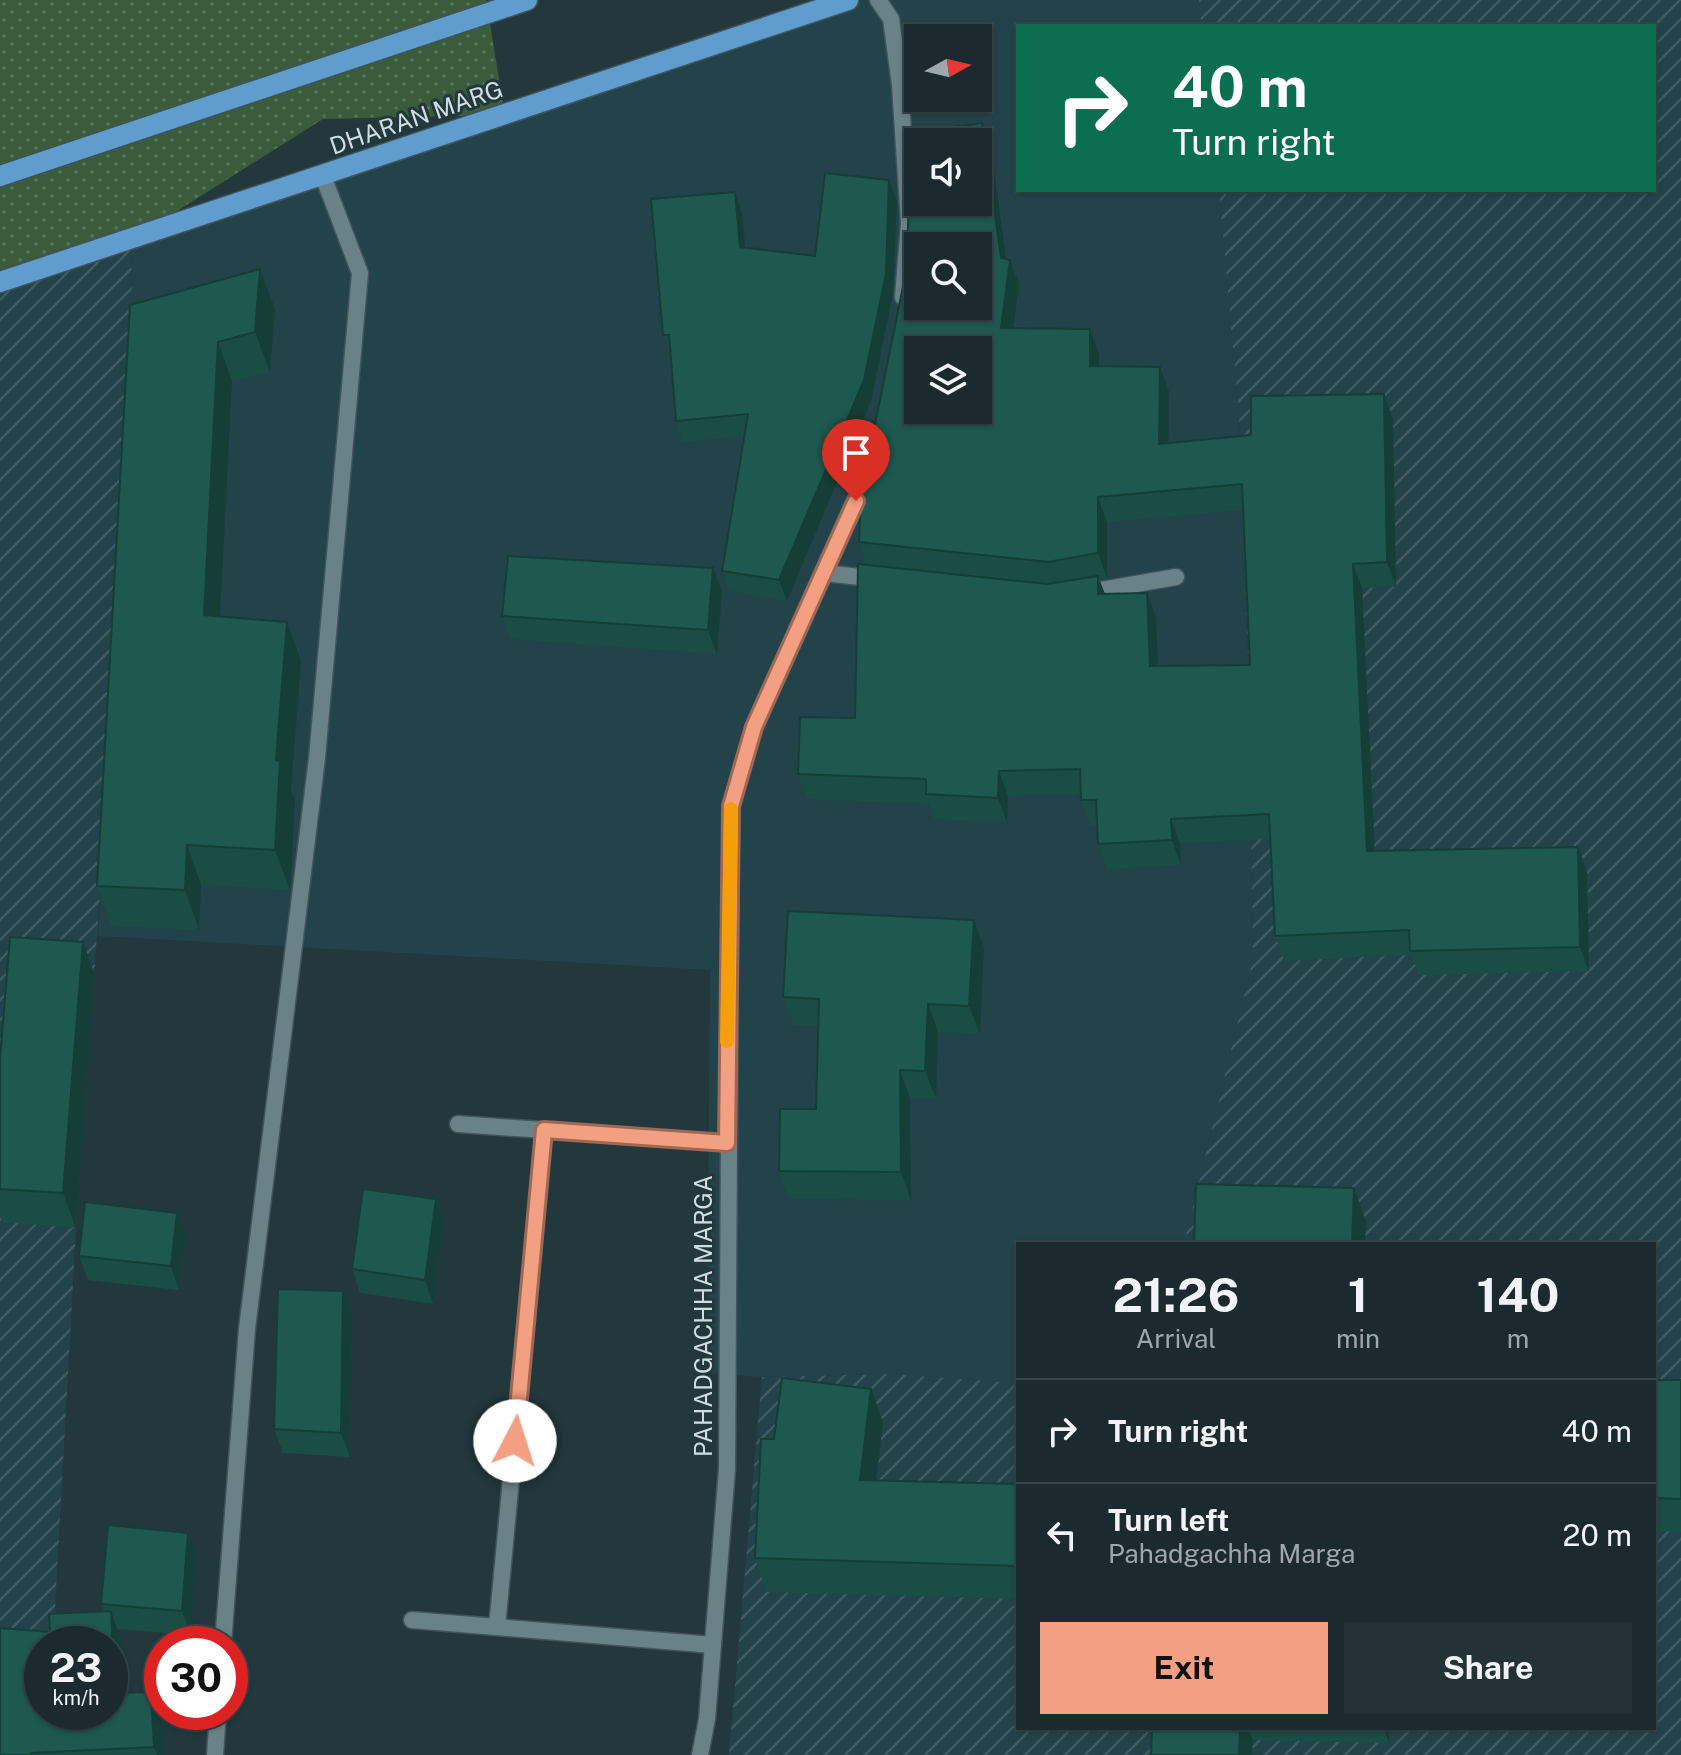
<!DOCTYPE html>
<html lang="en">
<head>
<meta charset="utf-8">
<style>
	body { margin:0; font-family:"Public Sans",sans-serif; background:#233236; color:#f1f3f6; height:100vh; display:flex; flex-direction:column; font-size:30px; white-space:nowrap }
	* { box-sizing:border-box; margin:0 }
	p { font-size:26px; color:#9fa7aa }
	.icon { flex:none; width:44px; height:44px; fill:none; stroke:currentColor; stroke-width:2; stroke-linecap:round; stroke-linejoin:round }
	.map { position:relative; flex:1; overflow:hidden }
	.panel { position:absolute; left:1016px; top:1242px; width:640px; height:488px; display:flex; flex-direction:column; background:#1a2a2e; border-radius:0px; box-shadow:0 2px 6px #0004,0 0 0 2px #38464a }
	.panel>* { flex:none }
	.top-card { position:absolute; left:1016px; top:24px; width:640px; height:168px; border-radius:0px; box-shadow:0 2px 6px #0004,0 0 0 2px #38464a; background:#0b6e4f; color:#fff; overflow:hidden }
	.needle { width:52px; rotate:82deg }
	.controls { position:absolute; left:904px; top:24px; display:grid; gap:16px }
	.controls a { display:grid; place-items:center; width:88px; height:88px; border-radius:0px; background:#1a2a2e; box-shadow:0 2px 6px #0004,0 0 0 2px #38464a; font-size:40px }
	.speed { position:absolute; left:24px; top:1626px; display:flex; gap:16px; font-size:40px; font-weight:700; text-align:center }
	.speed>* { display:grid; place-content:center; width:104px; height:104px; border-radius:50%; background:#1a2a2e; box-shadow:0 2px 6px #0004,0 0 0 2px #38464a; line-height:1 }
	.speed small { font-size:20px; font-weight:400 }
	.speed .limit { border:12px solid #d22; background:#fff; color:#111 }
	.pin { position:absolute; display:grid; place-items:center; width:68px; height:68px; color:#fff; margin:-82px -34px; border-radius:50% 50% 50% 0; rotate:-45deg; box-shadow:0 0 8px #0007 }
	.pin .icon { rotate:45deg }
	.me { position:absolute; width:88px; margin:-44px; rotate:5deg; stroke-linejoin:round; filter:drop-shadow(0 0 6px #0008) }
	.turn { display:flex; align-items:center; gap:28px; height:168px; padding:0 24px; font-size:36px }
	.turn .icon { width:104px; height:104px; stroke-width:2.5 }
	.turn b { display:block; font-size:56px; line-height:68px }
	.eta { display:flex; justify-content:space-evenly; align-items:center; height:136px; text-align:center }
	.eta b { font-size:48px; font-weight:700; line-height:56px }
	.button { display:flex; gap:16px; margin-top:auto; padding:16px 24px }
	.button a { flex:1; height:92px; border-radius:0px; background:#f3a082; color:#111; font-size:32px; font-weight:700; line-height:92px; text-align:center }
	.button a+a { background:#233236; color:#f1f3f6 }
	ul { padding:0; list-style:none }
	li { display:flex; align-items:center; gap:24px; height:104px; padding:0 24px; border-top:2px solid #38464a }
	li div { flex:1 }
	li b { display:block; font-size:30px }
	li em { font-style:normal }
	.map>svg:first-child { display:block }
	.built { fill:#23434a; fill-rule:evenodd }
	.industrial { fill:url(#industrial-furrows) }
	.grass { fill:url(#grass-dots) }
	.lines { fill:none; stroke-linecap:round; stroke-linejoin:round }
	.service-casing { stroke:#415459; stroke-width:19 }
	.minor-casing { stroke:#415459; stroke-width:19 }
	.tertiary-casing { stroke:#415459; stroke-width:19 }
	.primary-casing { stroke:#415459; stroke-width:23 }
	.service { stroke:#698287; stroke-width:16 }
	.minor { stroke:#698287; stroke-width:16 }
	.tertiary { stroke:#698287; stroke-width:16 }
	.primary { stroke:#5f9dce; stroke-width:20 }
	.wall { fill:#1a4d44; fill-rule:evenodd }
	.shaded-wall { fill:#153e37 }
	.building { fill:#1e594f; stroke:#153e37; stroke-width:2; fill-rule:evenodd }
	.route-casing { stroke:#9e6854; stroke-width:20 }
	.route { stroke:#f3a082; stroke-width:14 }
	.slow { stroke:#f59e0b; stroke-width:14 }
	.labels { text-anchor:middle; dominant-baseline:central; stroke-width:6; stroke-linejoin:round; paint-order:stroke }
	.street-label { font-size:24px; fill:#d0dee1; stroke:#22383d }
</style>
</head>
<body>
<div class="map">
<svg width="1681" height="1755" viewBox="0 0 1681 1755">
	<defs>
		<pattern id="industrial-furrows" width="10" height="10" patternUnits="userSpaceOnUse" patternTransform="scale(2)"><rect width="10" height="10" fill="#23434a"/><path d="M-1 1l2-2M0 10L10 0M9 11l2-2" fill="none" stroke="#425e64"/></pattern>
		<pattern id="grass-dots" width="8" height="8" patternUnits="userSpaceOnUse" patternTransform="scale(2)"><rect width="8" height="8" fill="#3b5c3b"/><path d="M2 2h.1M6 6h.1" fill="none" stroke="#567357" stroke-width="1.8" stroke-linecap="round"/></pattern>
	</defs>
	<rect width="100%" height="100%" fill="#22383d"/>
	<path class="built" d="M 848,0 L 1199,0 L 1202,26 L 1018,26 L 1018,190 L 1219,190 L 1239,416 L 1249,685 L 1253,959 L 1184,1244 L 1018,1244 L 1018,1383 L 889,1374 L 762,1377 L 707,1373 L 710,970 L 98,936 L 134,420 L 131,240 ZM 918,38 L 978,38 L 978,98 L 918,98 ZM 918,142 L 978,142 L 978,202 L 918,202 ZM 918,246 L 978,246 L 978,306 L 918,306 ZM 918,350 L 978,350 L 978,410 L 918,410 Z"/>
	<path class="industrial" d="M 1199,0 L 1681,0 L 1681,1755 L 729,1755 L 762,1377 L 889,1374 L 1018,1383 L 1018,1728 L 1654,1728 L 1654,1244 L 1184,1244 L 1253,959 L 1249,685 L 1239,416 L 1219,190 L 1654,190 L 1654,26 L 1202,26 Z
		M 131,240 L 134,420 L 76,1228 L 53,1644 L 42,1644 L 42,1712 L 0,1755 L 0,282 Z"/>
	<path class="grass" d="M 0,0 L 486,0 L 505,115 L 323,119 L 131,240 L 0,282 Z"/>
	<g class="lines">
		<g class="service-casing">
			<path id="service" d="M 824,573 L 878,579
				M 1084,593 L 1176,577"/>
		</g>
		<g class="minor-casing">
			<path id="minor" d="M 458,1124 L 727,1143
				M 412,1620 L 713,1645
				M 497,1627 L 544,1130
				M 223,1644 L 247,1329 L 317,758 L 360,273 L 323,176
				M 215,1755 L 218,1712"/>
		</g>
		<g class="tertiary-casing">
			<path id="tertiary" d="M 878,0 L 891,19 L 900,85 L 909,223 L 903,297
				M 700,1755 L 707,1719 L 727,1469 L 731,806 L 754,727 L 869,469"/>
		</g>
		<g class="primary-casing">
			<path id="primary" d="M 0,176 L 527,0
				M 0,282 L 848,0"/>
		</g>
		<use href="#service" class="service"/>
		<use href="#minor" class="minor"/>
		<use href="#tertiary" class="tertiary"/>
		<use href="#primary" class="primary"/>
	</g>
	<path class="wall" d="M 991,148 L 1006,259 L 1019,284 L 1013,328 L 1099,354 L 1099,366 L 1169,392 L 1168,443 L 1393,419 L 1396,587 L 1362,588 L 1374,851 L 1578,847 L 1587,872 L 1589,971 L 1419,975 L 1411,955 L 1284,961 L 1275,936 L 1270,839 L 1180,843 L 1181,865 L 1107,869 L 1098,844 L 1097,825 L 1090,825 L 1081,800 L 1081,794 L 1008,796 L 1007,822 L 934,819 L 929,804 L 807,799 L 798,774 L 855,718 L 867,565 L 859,542 L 869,454 L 906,272 L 918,202 ZM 1243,510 L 1250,665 L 1158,666 L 1156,618 L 1147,593 L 1105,594 L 1099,579 L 1107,578 L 1107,522 Z
		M 889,180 L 897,201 L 893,294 L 871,401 L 787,601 L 729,591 L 722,571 L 745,436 L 683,442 L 676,421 L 670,356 L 663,335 L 742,213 L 745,248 L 815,256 Z
		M 130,305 L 275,309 L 270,372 L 232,381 L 220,616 L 301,661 L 291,790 L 295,800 L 290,890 L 201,885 L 199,930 L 111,926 L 97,886 Z
		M 713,568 L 722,591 L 717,654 L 510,639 L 502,616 Z
		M 974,920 L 984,948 L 980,1034 L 938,1032 L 936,1098 L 910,1098 L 911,1200 L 789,1199 L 779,1171 L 816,1109 L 818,1026 L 793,1025 L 783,997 Z
		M 83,942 L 95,976 L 76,1228 L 2,1222 L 0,1215 L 0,1059 Z
		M 436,1199 L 444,1223 L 433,1304 L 360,1293 L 352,1269 Z
		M 186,1237 L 179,1290 L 88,1280 L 79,1256 Z
		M 343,1291 L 352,1314 L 350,1457 L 283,1453 L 274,1429 Z
		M 1654,1380 L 1681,1380 L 1681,1532 L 1654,1531 Z
		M 883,1422 L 876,1481 L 1018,1484 L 1018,1599 L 767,1592 L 755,1558 L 774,1439 Z
		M 196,1556 L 191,1635 L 117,1629 L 122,1642 L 124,1693 L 151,1692 L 162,1723 L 164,1755 L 0,1755 L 50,1632 L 104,1611 L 101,1604 Z
		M 1152,1728 L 1389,1728 L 1389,1743 L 1253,1740 Z"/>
	<path class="shaded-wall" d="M 982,123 L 991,148 L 1008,273 L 1010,260 L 1019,284 L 1010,352 L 1001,328 L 1001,258 Z
		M 889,180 L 897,201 L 893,294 L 871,401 L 787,601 L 779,580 Z
		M 735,192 L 742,213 L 747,268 L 740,247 Z
		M 260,269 L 275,309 L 270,372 L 255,332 Z
		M 1090,329 L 1099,354 L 1099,391 L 1090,366 Z
		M 218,342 L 232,381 L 218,654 L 204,615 Z
		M 1160,367 L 1169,392 L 1168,469 L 1159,444 Z
		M 1384,394 L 1393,419 L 1396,587 L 1387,562 Z
		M 1098,497 L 1107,522 L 1107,578 L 1098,553 Z
		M 1353,564 L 1362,588 L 1376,876 L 1367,851 Z
		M 713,568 L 722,591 L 717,654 L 708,630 Z
		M 1098,576 L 1107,600 L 1098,594 Z
		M 1147,593 L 1156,618 L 1159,691 L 1150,666 Z
		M 287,622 L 301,661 L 291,790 L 295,800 L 290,890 L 275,850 L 276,760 Z
		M 999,771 L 1008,796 L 1007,822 L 998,798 Z
		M 1171,819 L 1180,843 L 1181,865 L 1172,840 Z
		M 187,845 L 201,885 L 199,930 L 185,890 Z
		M 1578,847 L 1587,872 L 1589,971 L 1580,947 Z
		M 974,920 L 984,948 L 980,1034 L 969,1006 Z
		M 83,942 L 95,976 L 76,1228 L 63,1193 Z
		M 928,1004 L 938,1032 L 936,1098 L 925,1071 Z
		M 900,1070 L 910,1098 L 911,1200 L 901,1172 Z
		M 1354,1188 L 1366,1221 L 1365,1244 L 1352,1244 Z
		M 436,1199 L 444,1223 L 433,1304 L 425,1280 Z
		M 177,1213 L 186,1237 L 179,1290 L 171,1266 Z
		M 343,1291 L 352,1314 L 350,1457 L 341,1433 Z
		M 871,1389 L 883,1422 L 872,1514 L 860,1480 Z
		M 188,1533 L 196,1556 L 191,1635 L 182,1611 Z
		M 111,1611 L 122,1642 L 126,1724 L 115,1693 Z
		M 151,1692 L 162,1723 L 164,1755 L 157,1755 L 154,1747 Z
		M 1240,1728 L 1248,1728 L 1253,1740 L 1252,1755 L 1239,1755 Z
		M 1384,1728 L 1389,1728 L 1389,1743 Z"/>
	<path class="building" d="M 982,123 L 1001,258 L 1010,260 L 1001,328 L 1090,329 L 1090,366 L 1160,367 L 1159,444 L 1251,435 L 1251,396 L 1384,394 L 1387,562 L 1353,564 L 1367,851 L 1578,847 L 1580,947 L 1410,951 L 1409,930 L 1275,936 L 1269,814 L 1171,819 L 1172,840 L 1098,844 L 1096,800 L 1081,800 L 1080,769 L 999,771 L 998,798 L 926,794 L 926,779 L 798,774 L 800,717 L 855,718 L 858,564 L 1047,584 L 1098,576 L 1098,594 L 1147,593 L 1150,666 L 1250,665 L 1242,484 L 1098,497 L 1098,553 L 1048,562 L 859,542 L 862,470 L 869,454 L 906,272 L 910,179 L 918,180 L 918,202 L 978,202 L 978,142 L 925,142 L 923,131 ZM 918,246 L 978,246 L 978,306 L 918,306 ZM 918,350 L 978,350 L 978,410 L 918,410 Z
		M 825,173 L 889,180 L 886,273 L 864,380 L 779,580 L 722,571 L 748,414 L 676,421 L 669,335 L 663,335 L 651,199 L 735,192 L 740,247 L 815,256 Z
		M 260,269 L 255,332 L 218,342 L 204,615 L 287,622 L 276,760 L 280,761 L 275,850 L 187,845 L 185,890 L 97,886 L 130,305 Z
		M 508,556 L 713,568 L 708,630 L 502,616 Z
		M 788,911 L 974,920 L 969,1006 L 928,1004 L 925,1071 L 900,1070 L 901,1172 L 779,1171 L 780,1109 L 816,1109 L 819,999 L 783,997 Z
		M 10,937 L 83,942 L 63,1193 L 0,1189 L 0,1059 Z
		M 1196,1184 L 1354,1188 L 1352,1244 L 1194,1244 Z
		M 363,1189 L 436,1199 L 425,1280 L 352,1269 Z
		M 85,1202 L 177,1213 L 171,1266 L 79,1256 Z
		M 278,1289 L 343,1291 L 341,1433 L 274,1429 Z
		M 782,1378 L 871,1389 L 860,1480 L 1018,1484 L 1018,1566 L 755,1558 L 761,1439 L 774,1439 Z
		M 1654,1380 L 1681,1380 L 1681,1499 L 1654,1498 Z
		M 108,1525 L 188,1533 L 182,1611 L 101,1604 Z
		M 111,1611 L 115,1693 L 151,1692 L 154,1747 L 31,1753 L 31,1755 L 0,1755 L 0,1628 L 50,1632 L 49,1614 ZM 42,1644 L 110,1644 L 110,1712 L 42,1712 Z
		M 1152,1728 L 1240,1728 L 1239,1755 L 1151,1755 Z"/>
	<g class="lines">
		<g class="route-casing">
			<path id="route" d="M 515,1441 L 544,1130 L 727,1143 L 731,806 L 754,727 L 856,501"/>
		</g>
		<use href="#route" class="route"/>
		<path class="slow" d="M 727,1041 L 731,809"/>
	</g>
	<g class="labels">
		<g class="street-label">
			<text transform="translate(416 117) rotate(-19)">DHARAN MARG</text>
			<text transform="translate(703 1316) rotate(-90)">PAHADGACHHA MARGA</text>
		</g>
	</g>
</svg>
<div class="controls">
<a><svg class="needle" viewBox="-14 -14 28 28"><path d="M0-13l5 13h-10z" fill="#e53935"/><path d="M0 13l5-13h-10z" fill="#9fa7aa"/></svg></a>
<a><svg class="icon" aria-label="sound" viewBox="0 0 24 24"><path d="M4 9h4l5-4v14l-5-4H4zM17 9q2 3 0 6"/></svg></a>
<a><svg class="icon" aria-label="search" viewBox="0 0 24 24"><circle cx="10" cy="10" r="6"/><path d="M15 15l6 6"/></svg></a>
<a><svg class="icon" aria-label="layers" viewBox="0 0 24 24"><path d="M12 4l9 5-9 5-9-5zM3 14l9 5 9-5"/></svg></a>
</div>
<div class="speed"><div>23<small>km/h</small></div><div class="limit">30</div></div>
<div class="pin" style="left:856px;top:501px;background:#d93025"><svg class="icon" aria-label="arrive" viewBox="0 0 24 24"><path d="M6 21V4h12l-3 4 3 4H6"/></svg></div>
<svg class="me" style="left:515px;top:1441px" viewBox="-20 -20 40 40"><circle r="19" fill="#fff"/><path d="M0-13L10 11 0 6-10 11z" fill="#f3a082"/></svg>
<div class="top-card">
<div class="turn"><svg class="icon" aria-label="right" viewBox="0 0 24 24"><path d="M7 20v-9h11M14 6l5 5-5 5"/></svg><div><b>40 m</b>Turn right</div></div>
</div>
<section class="panel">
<div class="eta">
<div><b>21:26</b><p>Arrival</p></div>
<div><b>1</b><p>min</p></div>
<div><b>140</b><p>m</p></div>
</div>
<ul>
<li><svg class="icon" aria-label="right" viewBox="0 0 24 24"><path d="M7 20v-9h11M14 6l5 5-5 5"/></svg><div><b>Turn right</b></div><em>40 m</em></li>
<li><svg class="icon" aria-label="left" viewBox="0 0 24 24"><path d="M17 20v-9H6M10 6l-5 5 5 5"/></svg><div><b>Turn left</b><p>Pahadgachha Marga</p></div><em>20 m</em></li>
</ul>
<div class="button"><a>Exit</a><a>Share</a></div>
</section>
</div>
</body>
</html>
